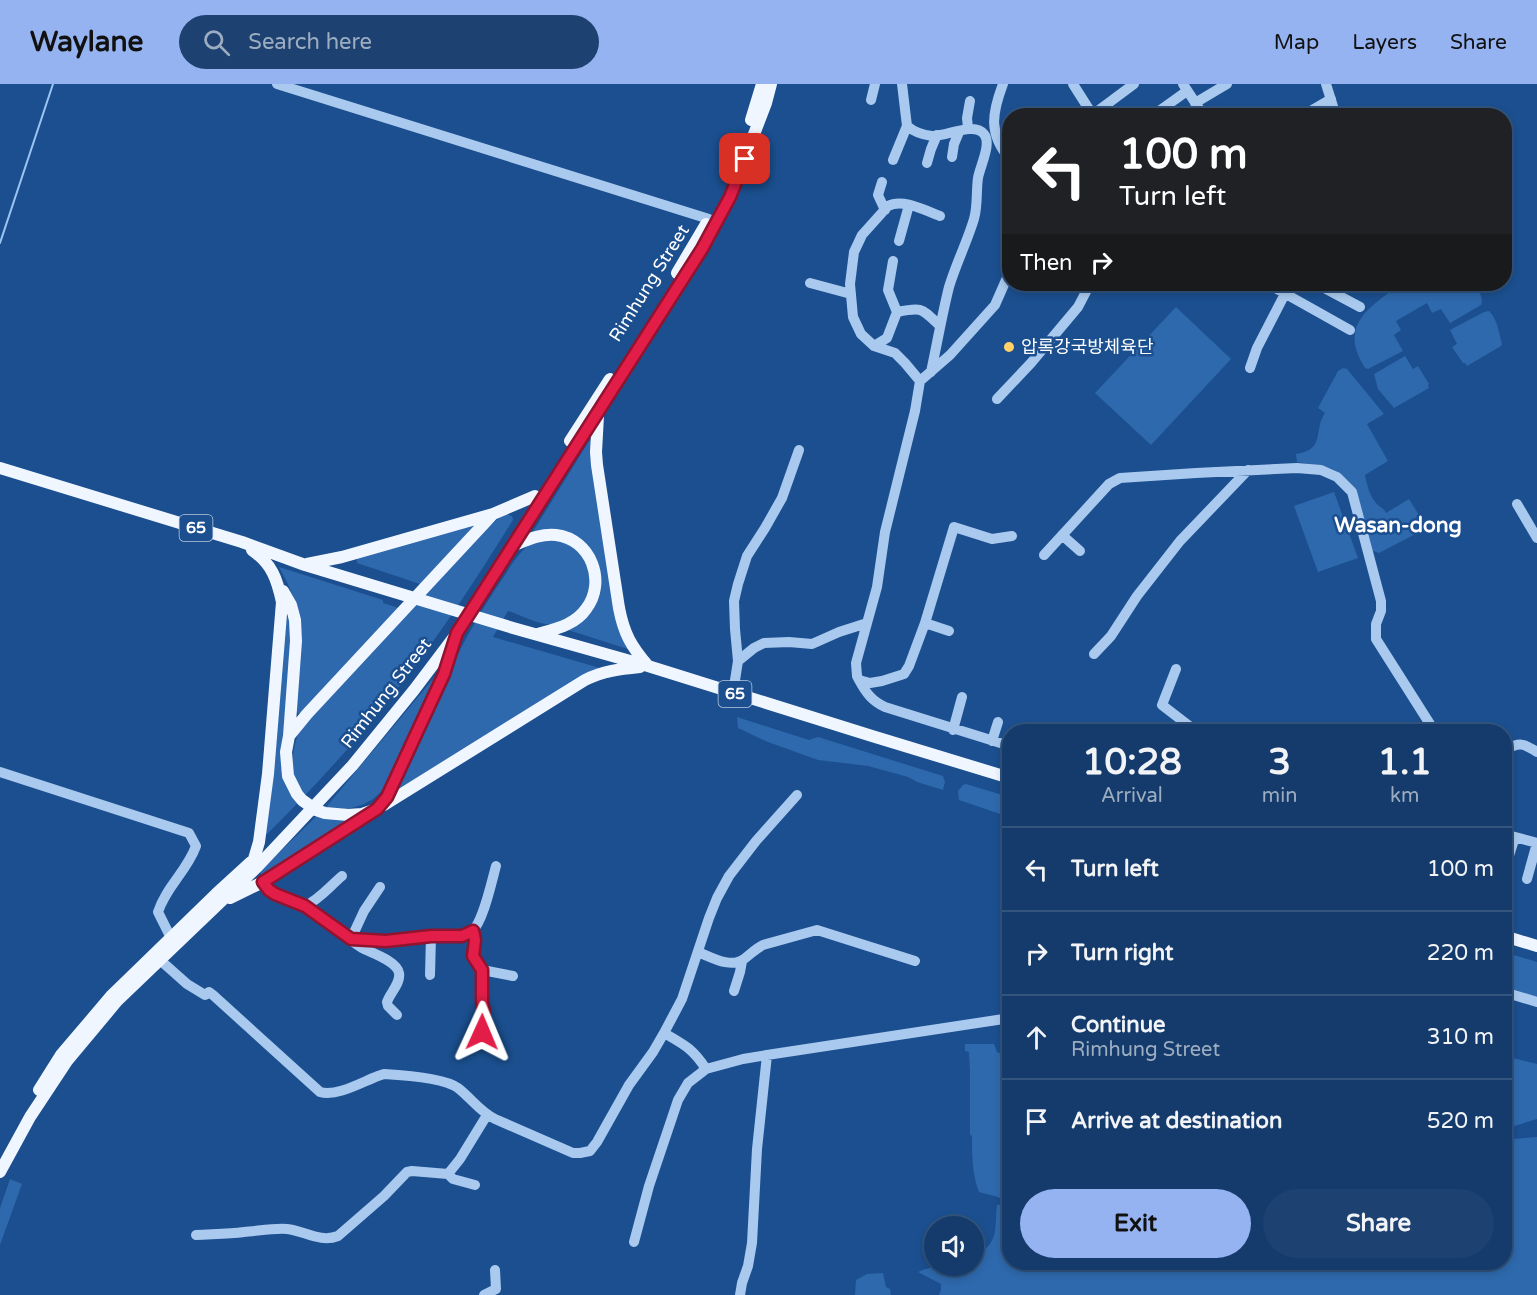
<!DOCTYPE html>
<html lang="en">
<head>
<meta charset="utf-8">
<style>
	body { margin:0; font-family:"Varela Round","Noto Sans KR",sans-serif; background:#1d4271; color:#f1f3f6; height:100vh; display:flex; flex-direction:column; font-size:22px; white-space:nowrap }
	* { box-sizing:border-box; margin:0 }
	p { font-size:20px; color:#9dadc1 }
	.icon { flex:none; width:33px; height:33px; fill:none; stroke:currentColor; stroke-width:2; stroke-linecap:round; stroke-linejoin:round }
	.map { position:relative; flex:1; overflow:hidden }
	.panel { position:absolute; left:1002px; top:640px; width:510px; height:546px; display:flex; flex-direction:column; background:#143b6b; border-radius:24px; box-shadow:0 3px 9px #0003,0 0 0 2px #33557e }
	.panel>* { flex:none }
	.guide { position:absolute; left:1002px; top:24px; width:510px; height:183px; border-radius:24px; box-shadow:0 3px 9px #0003,0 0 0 2px #33557e; background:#202124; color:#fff; overflow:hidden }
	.tools { position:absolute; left:924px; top:1132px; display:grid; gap:12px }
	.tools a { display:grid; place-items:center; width:60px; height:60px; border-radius:50%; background:#143b6b; box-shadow:0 3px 9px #0003,0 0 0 2px #33557e; font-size:30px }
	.pin { position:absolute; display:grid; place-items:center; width:51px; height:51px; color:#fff; margin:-26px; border-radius:12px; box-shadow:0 3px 9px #0006 }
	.me { position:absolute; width:66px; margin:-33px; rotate:1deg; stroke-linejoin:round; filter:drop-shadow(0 0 4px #0008) }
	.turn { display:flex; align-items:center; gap:21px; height:126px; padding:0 18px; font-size:27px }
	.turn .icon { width:78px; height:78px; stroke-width:2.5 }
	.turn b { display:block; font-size:42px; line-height:51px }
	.then { display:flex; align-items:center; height:57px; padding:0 18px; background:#0003; gap:12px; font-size:22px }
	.eta { display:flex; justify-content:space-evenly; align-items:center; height:102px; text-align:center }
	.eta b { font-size:36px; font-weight:700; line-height:42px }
	.primary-button { display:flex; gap:12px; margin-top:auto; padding:12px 18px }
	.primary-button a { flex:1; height:69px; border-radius:36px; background:#95b2f1; color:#111; font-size:24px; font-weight:700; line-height:69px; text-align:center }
	.primary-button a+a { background:#1d4271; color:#f1f3f6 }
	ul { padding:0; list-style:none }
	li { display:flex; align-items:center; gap:18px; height:84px; padding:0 18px; border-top:2px solid #33557e }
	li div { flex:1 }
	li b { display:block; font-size:22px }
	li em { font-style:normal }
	header { display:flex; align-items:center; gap:36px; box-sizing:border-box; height:84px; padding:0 30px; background:#95b2f1; color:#111 }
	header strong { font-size:28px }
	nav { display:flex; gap:33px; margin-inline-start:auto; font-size:21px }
	.search { width:420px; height:54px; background:#1d4271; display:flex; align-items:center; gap:15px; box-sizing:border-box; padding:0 21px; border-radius:33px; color:#9dadc1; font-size:22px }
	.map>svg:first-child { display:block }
	.green { fill:#2e69ad }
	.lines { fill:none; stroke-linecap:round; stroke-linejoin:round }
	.stream { stroke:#9cc4f0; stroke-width:2 }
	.minor { stroke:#a9c9ee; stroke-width:10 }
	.major { stroke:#f0f6ff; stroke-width:12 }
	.route-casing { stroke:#92132f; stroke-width:15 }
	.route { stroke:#e11d48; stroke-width:10 }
	.poi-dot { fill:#ffd166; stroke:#1b4f8f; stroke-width:2 }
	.labels { text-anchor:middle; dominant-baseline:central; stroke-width:5; stroke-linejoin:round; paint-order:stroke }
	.shield { fill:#1b4f8f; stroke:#bbcadd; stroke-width:1.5 }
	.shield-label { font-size:16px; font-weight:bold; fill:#fff }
	.street-label { font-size:18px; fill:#fff; stroke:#1b4f8f }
	.poi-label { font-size:18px; fill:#fff; stroke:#1b4f8f; text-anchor:start }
	.quarter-label { font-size:21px; font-weight:bold; fill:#fff; stroke:#1b4f8f }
</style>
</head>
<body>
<header>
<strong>Waylane</strong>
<div class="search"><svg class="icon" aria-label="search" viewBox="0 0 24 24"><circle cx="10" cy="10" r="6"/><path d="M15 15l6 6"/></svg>Search here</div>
<nav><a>Map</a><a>Layers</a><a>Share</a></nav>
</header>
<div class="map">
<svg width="1537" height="1211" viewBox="0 0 1537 1211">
	<rect width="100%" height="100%" fill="#1b4f8f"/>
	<path class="green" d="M 1403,200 L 1471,200 C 1478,206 1484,212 1481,221 L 1450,239 L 1441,225 L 1432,229 L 1427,219 L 1396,237 L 1401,246 L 1394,251 L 1403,267 L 1368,285 L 1365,284 C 1345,252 1355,234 1383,213 C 1390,208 1396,203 1403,200 Z
		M 1176,223 L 1231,275 L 1151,361 L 1095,309 Z
		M 1489,227 C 1497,234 1499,249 1502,260 L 1501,262 L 1467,282 L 1465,279 L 1463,279 L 1452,263 L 1457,260 L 1450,246 L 1484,228 Z
		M 1405,272 L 1413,285 L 1418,282 L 1429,300 L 1428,301 L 1429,304 L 1394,324 L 1378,305 L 1374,290 Z
		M 1343,284 L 1347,285 L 1384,330 L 1367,340 L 1388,377 L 1365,391 C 1367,400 1369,411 1376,419 C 1379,423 1383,423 1386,429 L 1409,415 L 1427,444 L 1379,469 L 1373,467 C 1365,441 1358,393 1329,384 C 1319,381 1307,380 1297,378 L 1296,370 C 1326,366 1313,346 1325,329 L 1318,324 L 1338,287 Z
		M 592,356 L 631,566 L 565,545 L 590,526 L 589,466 L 532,449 L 589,357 Z
		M 1334,408 L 1358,474 L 1318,488 L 1294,422 Z
		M 506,430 L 512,432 L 513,436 C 486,479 459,522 429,563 C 380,631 324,694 264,753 L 286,534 L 290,532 L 292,565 L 281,680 L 281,684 L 293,683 C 292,670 295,659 299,647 L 476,453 L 498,435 Z
		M 476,439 L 423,501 L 357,479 L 357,474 Z
		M 560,456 L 578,466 L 593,492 L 584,523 C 577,528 568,536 559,539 C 543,545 523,531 508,527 L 493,553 L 600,584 L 400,705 L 397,700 C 430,630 459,557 503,494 C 510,483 518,469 529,461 C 538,456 550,457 560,456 Z
		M 279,483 L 383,516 L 383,519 L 402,525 L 300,630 L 296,628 L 296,520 L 287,498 Z
		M 438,589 L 439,589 L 390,696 C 377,714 370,720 347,725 L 346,737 L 348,739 L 263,793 L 261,792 L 260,787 L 327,722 Z
		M 737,633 L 809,656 L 818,653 L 943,692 L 945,698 L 943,706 L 917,698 L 908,693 L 868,682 L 818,676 L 768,658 L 738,644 Z
		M 966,700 L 1009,713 L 1009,733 L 959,716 L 958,707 L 963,701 Z
		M 1504,868 L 1537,878 L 1537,915 L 1505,905 Z
		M 965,960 L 994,960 L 997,968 L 1009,973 L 1009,1117 L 1004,1117 L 998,1113 L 979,1108 C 972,1090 972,1072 972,1053 L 970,1050 L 970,988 L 969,968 L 965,967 Z
		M 1505,972 L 1537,980 L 1537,1035 L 1511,1043 L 1513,1055 L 1537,1053 L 1537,1211 L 939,1211 L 941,1206 L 941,1200 L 918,1188 C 935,1180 956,1182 974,1182 L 974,1173 C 1000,1158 994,1147 997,1121 L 1009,1120 L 1010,1179 L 1504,1179 Z
		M 10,1095 L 22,1100 L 0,1161 L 0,1124 Z
		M 883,1189 L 886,1203 L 890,1205 L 891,1211 L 855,1211 L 856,1196 L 867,1190 Z"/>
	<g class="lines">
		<path class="stream" d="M 0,159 L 53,0"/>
		<path class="minor" d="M 277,0 L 709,135
			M 902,0 L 907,42 C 913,47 923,51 932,52 C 946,53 974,37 984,50 C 992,60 980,82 978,94 C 976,107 978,121 974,135 C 967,158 956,180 949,203 C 942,231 937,260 931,288
			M 1003,0 C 992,29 988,50 1010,75
			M 1073,0 L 1092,30
			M 1183,0 L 1204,32
			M 1326,0 L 1336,32
			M 871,16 L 875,0
			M 1195,19 L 1227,0
			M 1091,32 L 1134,0
			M 1152,32 L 1187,7
			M 1302,32 L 1331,15
			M 968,44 L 967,34 L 970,17
			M 952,73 L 954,60 L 959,48
			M 893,76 L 907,42
			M 927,79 L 931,65 L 937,51
			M 882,98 L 878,111 L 885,126
			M 899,157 L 909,121
			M 810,199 L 851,210
			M 1268,200 L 1350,246
			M 1317,200 L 1360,223
			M 897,228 C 922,223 921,224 939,241
			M 874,262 L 887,254 L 897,228 L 888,206 L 893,177
			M 1250,284 L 1257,264 L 1290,200
			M 920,297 L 905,279 L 895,269 L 874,262 L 861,250 L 853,233 L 850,200 L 854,168 L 862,151 L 888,122 C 903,114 926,127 940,132
			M 997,315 L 1031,279 L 1078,223 L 1090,200
			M 1517,420 L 1537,454
			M 1062,451 L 1080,467
			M 1044,471 L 1109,400 L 1120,394 L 1196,389 L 1297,384 L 1321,386 L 1337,393 L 1352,408 L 1381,517 L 1381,527 L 1376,540 L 1376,555 L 1435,648
			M 925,539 L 954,443 L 992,455 L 1012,452
			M 949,547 L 925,539 L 909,582 L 904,590 L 882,597 L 870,599 L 859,596 L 857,592 L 856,579 L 877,503 L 885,448 L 915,327 L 920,297 L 950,271 L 995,221 L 1006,196 L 1010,184
			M 1094,570 L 1111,552 L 1137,512 L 1180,457 L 1248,386
			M 738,577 L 754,564 L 764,559 L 789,558 L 812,560 L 839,548 L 867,539
			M 1176,585 L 1162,621 L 1197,648
			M 859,596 C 866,609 872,617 885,623 L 1010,662
			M 733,609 L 738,577 L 735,545 L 734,517 L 738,500 L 747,472 L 765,444 L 782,414 L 799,366
			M 953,646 L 962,613
			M 992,657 L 998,638
			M 1504,666 C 1520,658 1523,659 1537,668
			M 0,688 L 189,749 L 196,762 C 187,787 166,803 158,828 L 171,854
			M 1504,750 L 1537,759
			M 1504,787 L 1515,753
			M 1527,795 L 1537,759
			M 263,798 C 275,815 289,814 306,823 C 326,834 342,852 362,864 C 372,869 397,877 399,889 C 401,899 390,909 387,918 L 388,922 L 397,931
			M 380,803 L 364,827 L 351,855 C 378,858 403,854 430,853 C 443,852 461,855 472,847 C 483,839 492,796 496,782
			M 305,822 C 320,815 329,803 342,792
			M 473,847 L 475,856 L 473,872 L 482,886 L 482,917 L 484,928 L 482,948
			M 698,868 C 711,873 731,885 744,875 C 751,870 755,865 763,861 L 817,846 L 915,877
			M 160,876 L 187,900 L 205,911 L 209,908 L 213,911 L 320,1008 C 337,1013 362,998 378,992 L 384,990 C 402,991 444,994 458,1004 C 471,1014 480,1028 495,1035 L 573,1069 L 580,1069 L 590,1067 L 597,1058 L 629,1001 L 653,968 L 664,949 L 682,915 L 709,834 L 717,814 L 729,792 L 756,757 L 797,711
			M 482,886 L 513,892
			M 430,891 L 431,852
			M 734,907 L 740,888 L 742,877
			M 1504,908 L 1537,918
			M 664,949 C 685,961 693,965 706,985
			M 448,1090 L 460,1075 L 487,1031
			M 196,1151 C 212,1150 228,1150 244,1148 C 258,1147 273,1144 287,1145 C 305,1147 320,1159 338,1152 L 384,1112 L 407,1088 L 412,1087 L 448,1090 L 453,1095 L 475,1101
			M 634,1158 L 649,1102 L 678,1016 L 688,999 L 706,985 L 743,975 L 767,971 L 1010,934
			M 484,1211 L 496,1205 L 495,1186
			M 740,1211 L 742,1199 L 748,1182 L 752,1159 L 757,1065 L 767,971"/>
		<path class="major" d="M 751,36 L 762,0
			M 677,189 L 706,140
			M 598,332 L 596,368 L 597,381 L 619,524 C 624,550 631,562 648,582
			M 570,357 L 610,295
			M 0,384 L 242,458 L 305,481 L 513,544 L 648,582 L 872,652 L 1010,694
			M 512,462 C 525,457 541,449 556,451 C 591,455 607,498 586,525 C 575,541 555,545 538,550
			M 252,466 C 272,480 277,495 282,518 L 268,690 L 259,758 L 254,775
			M 307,480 L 342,473 L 493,430 L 535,412
			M 283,507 L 291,521 L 295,536 L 296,557 L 289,652
			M 454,557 L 444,590 L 387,713 L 377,725 L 362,730 L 348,731 L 325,729 L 316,726 L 302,716 L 297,710 L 288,692 L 286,668 L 289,652 L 307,630 L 493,430
			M 384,721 L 585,596 C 603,587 620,585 640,583
			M 230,814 L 263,798 L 369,730
			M 1504,852 L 1537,862
			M 39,1006 L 61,971 L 112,911 L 216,810 L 251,778
			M 0,1088 L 30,1033 L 67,977 L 117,917 L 258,782 L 352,682 L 414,606 L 457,549 L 702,165 L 730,113 L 766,19 L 771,0"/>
	</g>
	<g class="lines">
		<g class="route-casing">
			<path id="route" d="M 482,948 L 484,928 L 482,917 L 482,886 L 473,872 L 475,856 L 473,847 L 462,852 L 431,852 L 386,857 L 351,855 L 305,822 L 275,810 L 269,806 L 263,798 L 377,725 L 387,713 L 444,590 L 457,549 L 702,165 L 730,113 L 745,75"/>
		</g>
		<use href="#route" class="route"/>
	</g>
	<circle class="poi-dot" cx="1009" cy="263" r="6"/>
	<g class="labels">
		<g class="shield">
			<rect x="179.5" y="431" width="33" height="26" rx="4.5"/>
			<rect x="718.5" y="597" width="33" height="26" rx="4.5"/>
		</g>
		<g class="shield-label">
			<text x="196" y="444">65</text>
			<text x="735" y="610">65</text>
		</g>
		<g class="street-label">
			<text transform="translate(649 199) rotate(-58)">Rimhung Street</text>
			<text transform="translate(386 609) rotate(-52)">Rimhung Street</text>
		</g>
		<g class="poi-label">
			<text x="1021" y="263">압록강국방체육단</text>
		</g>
		<g class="quarter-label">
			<text x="1398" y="441">Wasan-dong</text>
		</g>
	</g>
</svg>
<div class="tools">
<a><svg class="icon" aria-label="sound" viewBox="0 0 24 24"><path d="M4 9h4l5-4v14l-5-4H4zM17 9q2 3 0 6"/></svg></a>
</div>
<div class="pin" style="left:745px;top:75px;background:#d93025"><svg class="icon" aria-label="arrive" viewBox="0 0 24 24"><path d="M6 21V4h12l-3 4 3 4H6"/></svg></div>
<svg class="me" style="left:482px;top:948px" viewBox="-20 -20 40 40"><path d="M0-17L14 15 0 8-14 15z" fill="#e11d48" stroke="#fff" stroke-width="4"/></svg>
<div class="guide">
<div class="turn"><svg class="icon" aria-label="left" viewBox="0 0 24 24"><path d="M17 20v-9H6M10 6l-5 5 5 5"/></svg><div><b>100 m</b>Turn left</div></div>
<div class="then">Then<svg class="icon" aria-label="right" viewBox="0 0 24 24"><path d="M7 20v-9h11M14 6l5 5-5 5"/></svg></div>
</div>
<section class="panel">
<div class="eta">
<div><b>10:28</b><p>Arrival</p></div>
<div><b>3</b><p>min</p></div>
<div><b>1.1</b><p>km</p></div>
</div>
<ul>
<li><svg class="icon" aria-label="left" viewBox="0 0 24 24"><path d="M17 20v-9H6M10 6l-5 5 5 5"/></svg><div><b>Turn left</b></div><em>100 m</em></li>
<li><svg class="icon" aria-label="right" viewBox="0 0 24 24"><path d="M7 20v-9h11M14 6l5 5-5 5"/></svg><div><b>Turn right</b></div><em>220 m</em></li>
<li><svg class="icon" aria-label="ahead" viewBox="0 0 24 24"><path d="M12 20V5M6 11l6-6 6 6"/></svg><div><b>Continue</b><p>Rimhung Street</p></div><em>310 m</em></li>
<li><svg class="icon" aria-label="arrive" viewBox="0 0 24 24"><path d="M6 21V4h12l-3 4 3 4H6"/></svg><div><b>Arrive at destination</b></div><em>520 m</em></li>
</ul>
<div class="primary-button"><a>Exit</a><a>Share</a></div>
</section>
</div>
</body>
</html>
